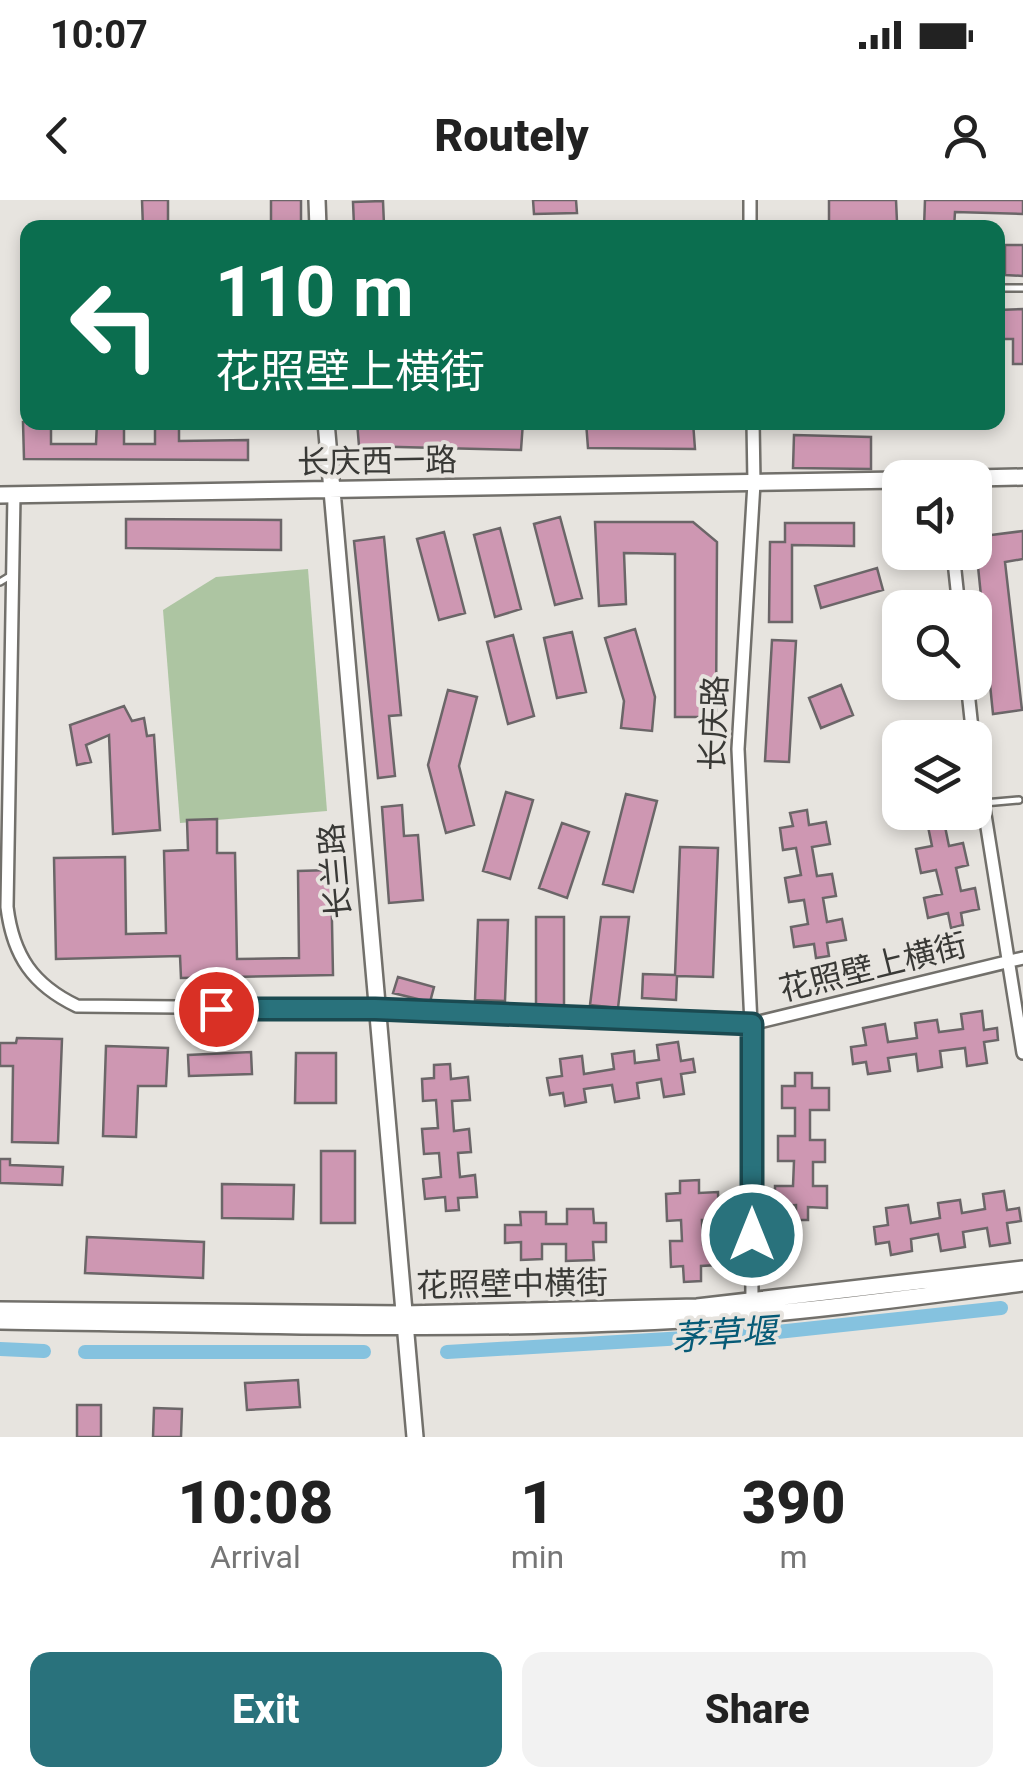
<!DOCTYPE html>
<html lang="en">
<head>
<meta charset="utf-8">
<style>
	body { margin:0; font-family:Roboto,"Noto Sans SC",sans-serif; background:#f2f2f2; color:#222; height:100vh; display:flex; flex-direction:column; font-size:38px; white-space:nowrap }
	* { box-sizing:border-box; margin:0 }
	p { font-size:32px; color:#767676 }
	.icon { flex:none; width:55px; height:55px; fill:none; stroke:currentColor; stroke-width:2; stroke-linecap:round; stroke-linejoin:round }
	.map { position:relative; height:1237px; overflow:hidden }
	.drawer { display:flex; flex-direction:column; background:#fff; flex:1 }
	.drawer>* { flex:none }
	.guide { position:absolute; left:20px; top:20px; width:985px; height:210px; border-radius:20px; box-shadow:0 5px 15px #0003; background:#0b6e4f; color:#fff; overflow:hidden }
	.controls { position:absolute; left:882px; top:260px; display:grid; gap:20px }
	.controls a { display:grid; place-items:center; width:110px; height:110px; border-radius:20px; background:#fff; box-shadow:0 5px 15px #0003; font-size:50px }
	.pin { position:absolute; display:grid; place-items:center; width:85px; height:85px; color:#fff; margin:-42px; border:5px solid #fff; border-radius:50%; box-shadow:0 2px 10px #0007 }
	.me { position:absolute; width:110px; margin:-55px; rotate:0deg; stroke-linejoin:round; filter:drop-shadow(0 0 8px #0008) }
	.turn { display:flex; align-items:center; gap:35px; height:210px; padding:0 30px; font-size:45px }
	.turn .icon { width:130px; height:130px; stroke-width:2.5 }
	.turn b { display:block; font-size:70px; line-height:85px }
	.eta { display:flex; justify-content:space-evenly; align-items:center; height:170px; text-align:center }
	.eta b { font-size:60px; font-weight:800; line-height:70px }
	.button { display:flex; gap:20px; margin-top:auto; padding:20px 30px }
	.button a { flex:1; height:115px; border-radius:20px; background:#29727c; color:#fff; font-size:40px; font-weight:800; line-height:115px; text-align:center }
	.button a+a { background:#f2f2f2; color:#222 }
	.status { display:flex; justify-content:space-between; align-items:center; height:70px; padding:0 50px; background:#fff; direction:ltr }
	.status svg { height:28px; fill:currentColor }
	header { display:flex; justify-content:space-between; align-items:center; height:130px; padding:0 30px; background:#fff; font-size:45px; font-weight:800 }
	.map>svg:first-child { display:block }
	.green { fill:#adc5a2 }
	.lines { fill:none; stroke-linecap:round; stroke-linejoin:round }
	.canal { stroke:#85c2df; stroke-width:14 }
	.building { fill:#ce97b2; stroke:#6b6668; stroke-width:2.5 }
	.lane-casing { stroke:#72706b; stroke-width:10 }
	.street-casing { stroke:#72706b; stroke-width:16 }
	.secondary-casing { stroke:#72706b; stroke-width:20 }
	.lane { stroke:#fff; stroke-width:5 }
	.street { stroke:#fff; stroke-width:11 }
	.secondary { stroke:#fff; stroke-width:15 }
	.route-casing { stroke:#1b4a51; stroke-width:25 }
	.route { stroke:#29727c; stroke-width:18 }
	.labels { text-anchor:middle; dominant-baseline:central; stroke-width:8; stroke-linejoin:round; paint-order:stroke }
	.street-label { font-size:32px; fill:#393936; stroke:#e7e4df }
	.water-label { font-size:35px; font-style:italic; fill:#065a76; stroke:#e7e4df }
</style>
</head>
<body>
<div class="status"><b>10:07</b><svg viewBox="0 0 49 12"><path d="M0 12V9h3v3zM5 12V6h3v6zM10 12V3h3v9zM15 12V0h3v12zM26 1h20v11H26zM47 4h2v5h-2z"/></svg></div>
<header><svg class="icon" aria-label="back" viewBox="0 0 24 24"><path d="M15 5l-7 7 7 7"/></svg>Routely<svg class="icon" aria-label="person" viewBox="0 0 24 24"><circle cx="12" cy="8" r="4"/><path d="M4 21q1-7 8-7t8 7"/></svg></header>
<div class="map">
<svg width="1023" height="1237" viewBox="0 0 1023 1237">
	<rect width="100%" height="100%" fill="#e7e4df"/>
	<path class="green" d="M 308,369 L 327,611 L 180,623 L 163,410 L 216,377 Z"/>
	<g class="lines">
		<path class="canal" d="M 0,1149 L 44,1151
			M 85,1152 L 364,1152
			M 447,1152 L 768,1133 L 1001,1108"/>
	</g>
	<path class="building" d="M 142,0 L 168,0 L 168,28 L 143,28 Z
		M 271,0 L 301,0 L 301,28 L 271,28 Z
		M 533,0 L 576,0 L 577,13 L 534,14 Z
		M 829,0 L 896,0 L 897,22 L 829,23 Z
		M 925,0 L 1023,0 L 1023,14 L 955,12 L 954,28 L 924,28 Z
		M 383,1 L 384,25 L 354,26 L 353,2 Z
		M 1005,45 L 1023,45 L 1023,76 L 1005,75 Z
		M 1023,109 L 1023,164 L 1013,164 L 1013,139 L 998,139 L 998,110 Z
		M 23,222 L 51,222 L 51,244 L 96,244 L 97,222 L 124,222 L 124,244 L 155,244 L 155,222 L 179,222 L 179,241 L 248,240 L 248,260 L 24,259 Z
		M 357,222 L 523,222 L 521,250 L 359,246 Z
		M 586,222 L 693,222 L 695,249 L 588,248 Z
		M 794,235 L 871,237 L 871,269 L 793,268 Z
		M 560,317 L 582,398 L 555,405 L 534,324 Z
		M 126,319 L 281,320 L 281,350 L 126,348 Z
		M 595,322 L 693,322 L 717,342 L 716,517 L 675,517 L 675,354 L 624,353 L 626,404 L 599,406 Z
		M 785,323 L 854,323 L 854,346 L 792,345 L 792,422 L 769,422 L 770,342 L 785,342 Z
		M 500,328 L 521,409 L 495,417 L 474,335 Z
		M 1023,331 L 1023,359 L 1005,362 L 1022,510 L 993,514 L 975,337 Z
		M 444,332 L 465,413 L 439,420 L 417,339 Z
		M 384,337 L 401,515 L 389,516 L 395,576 L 378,578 L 354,341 Z
		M 877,368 L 883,390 L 821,408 L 815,386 Z
		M 635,429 L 655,497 L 652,531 L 621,528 L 624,501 L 605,438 Z
		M 572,432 L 586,492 L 557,498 L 544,438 Z
		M 513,435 L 534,516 L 508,524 L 487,442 Z
		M 772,440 L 796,441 L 789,562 L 765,561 Z
		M 841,485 L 853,515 L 821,528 L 809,498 Z
		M 448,490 L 477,497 L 459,566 L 474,625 L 446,633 L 428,565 Z
		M 124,506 L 132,521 L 144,518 L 147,536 L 154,535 L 160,630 L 113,634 L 109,535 L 86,545 L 91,562 L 77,565 L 70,525 Z
		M 506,592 L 533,600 L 510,679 L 483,671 Z
		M 626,594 L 657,601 L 633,692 L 603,684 Z
		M 402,605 L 404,636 L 418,635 L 423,700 L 389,703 L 382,607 Z
		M 807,610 L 809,625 L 826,622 L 830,644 L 812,647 L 817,676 L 832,674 L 836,696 L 823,698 L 827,722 L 842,719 L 846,740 L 827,743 L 829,756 L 816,758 L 814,744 L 794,747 L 791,727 L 808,724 L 804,700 L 789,702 L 785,678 L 801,675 L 796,648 L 783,650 L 780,628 L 793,626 L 790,613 Z
		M 925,612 L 942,612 L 949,646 L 963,643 L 968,665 L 956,668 L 961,691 L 975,688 L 979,709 L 961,713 L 963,725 L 951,728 L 948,713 L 928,718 L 924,698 L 942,694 L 936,670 L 921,673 L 916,649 L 932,646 Z
		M 217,619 L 217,653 L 235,653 L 237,759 L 299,758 L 298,671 L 331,670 L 333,775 L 181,778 L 180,756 L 56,759 L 54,658 L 125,657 L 126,734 L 166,733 L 164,651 L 188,650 L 187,620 Z
		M 562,623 L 589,632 L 567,698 L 539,688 Z
		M 680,647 L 718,648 L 713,777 L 677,776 L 676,800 L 642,798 L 643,774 L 675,775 Z
		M 536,717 L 564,717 L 564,807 L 536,806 Z
		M 601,717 L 629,717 L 618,808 L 590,805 Z
		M 478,720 L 508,720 L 505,801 L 475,800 Z
		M 398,777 L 434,787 L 430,802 L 393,793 Z
		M 982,811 L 984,830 L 997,828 L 998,840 L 984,842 L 987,863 L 967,866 L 965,848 L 940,851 L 942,867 L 918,871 L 916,854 L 888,858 L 890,871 L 868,874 L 866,862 L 853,864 L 851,847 L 866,845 L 863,828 L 885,824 L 888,842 L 917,838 L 915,823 L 937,820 L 939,832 L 963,829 L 961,814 Z
		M 17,838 L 62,839 L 58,943 L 12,942 L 13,866 L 0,866 L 0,843 L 16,843 Z
		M 678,842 L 681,861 L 693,859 L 695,872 L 681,874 L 684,894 L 664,897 L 661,879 L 637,883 L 639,898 L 615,902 L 612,885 L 584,889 L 586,902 L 565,906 L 563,893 L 550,895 L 547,878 L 562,876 L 560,859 L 582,856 L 584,874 L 614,869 L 612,854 L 634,851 L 635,863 L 659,860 L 657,845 Z
		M 106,846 L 168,848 L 166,886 L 138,886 L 136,937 L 103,936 Z
		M 251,852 L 252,874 L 189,876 L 188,855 Z
		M 296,853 L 336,853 L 336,903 L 295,903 Z
		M 450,864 L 451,879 L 468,877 L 470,900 L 452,901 L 454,931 L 469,929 L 471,952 L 458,953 L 460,977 L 475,975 L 477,997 L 458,998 L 459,1010 L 446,1011 L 445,997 L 425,999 L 423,979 L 441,977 L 439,953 L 424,954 L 422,929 L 438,928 L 436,900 L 423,901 L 422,879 L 434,878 L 434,865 Z
		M 795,873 L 812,873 L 812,888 L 829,888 L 829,910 L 810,910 L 810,940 L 825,940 L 825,962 L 813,962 L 813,986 L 827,986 L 827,1008 L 808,1007 L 808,1020 L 796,1020 L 796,1005 L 775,1006 L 775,986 L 793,986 L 794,961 L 778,961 L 778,936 L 795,936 L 795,908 L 782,908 L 782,886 L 795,886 Z
		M 321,951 L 355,951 L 355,1023 L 321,1023 Z
		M 0,959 L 10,959 L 10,965 L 63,967 L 62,985 L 0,983 Z
		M 699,980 L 699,993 L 718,992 L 719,1020 L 702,1020 L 703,1045 L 718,1044 L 718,1065 L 701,1066 L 701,1081 L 684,1082 L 683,1066 L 671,1067 L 670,1041 L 682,1041 L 681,1020 L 667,1021 L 666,994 L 680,993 L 680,981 Z
		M 222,984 L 294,985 L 293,1019 L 222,1018 Z
		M 1004,991 L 1007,1010 L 1019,1008 L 1021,1021 L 1007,1023 L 1010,1043 L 990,1046 L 987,1028 L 963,1032 L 965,1047 L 941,1051 L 938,1034 L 911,1039 L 912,1051 L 891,1055 L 889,1042 L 876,1044 L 874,1027 L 888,1025 L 886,1008 L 908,1005 L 911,1023 L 940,1018 L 938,1003 L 960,1000 L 962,1013 L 985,1009 L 983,994 Z
		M 567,1009 L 593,1009 L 594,1023 L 606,1023 L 606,1042 L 593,1042 L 594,1060 L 566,1061 L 566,1044 L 542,1044 L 542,1059 L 521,1060 L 521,1042 L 505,1043 L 505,1025 L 521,1025 L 520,1012 L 546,1012 L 546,1024 L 567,1024 Z
		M 87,1037 L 204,1042 L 203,1078 L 85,1073 Z
		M 298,1180 L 300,1207 L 247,1210 L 245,1183 Z
		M 77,1205 L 101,1205 L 101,1237 L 77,1237 Z
		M 154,1208 L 182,1209 L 181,1237 L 153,1237 Z"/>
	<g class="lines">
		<g class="lane-casing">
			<path id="lane" d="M 998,88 L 1023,88
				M 0,382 L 10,376
				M 984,603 L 1019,600"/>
		</g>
		<g class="street-casing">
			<path id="street" d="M 750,0 L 750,28
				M 14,295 L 7,707 C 13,756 33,785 77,806 L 375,809 L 751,824 L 1023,758
				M 953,352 L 959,408
				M 967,482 L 973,538
				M 975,552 L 1023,853
				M 752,1107 L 751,824 L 738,549 L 754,283 L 753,222"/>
		</g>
		<g class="secondary-casing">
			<path id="secondary" d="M 317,0 L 318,28
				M 326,222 L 415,1237
				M 975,278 L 1023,277
				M 0,295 L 900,280
				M 0,1110 L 403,1114 L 697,1107 L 1023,1069
				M 0,1121 C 232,1124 466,1133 699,1119 C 807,1112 915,1097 1023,1083"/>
		</g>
		<use href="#lane" class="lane"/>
		<use href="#street" class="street"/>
		<use href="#secondary" class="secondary"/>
	</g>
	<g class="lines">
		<g class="route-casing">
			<path id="route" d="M 216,809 L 375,809 L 752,824 L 752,1035"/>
		</g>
		<use href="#route" class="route"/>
	</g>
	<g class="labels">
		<g class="street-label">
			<text transform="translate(377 261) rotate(-1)">长庆西一路</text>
			<text transform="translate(714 523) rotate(-88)">长庆路</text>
			<text transform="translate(335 671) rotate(-95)">长兰路</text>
			<text transform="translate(873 767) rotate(-14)">花照壁上横街</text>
			<text transform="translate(512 1084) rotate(-1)">花照壁中横街</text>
		</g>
		<g class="water-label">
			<text transform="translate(724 1135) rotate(-4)">茅草堰</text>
		</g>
	</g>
</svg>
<div class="controls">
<a><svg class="icon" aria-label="sound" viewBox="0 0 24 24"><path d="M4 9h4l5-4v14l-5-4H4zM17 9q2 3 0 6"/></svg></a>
<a><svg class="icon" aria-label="search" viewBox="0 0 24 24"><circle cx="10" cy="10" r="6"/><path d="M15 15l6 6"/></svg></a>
<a><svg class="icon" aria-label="layers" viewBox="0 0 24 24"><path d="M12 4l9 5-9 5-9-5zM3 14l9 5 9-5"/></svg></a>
</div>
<div class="pin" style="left:216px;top:809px;background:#d93025"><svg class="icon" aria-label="arrive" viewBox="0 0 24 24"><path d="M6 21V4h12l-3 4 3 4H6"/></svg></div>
<svg class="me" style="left:752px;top:1035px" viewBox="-20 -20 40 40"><circle r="17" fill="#29727c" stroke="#fff" stroke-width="3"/><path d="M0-11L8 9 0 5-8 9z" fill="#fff"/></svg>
<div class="guide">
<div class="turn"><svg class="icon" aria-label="left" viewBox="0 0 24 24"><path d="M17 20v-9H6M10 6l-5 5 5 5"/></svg><div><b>110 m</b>花照壁上横街</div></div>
</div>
</div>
<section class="drawer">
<div class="eta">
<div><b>10:08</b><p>Arrival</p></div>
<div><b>1</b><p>min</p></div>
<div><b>390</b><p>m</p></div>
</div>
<div class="button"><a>Exit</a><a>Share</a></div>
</section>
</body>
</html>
